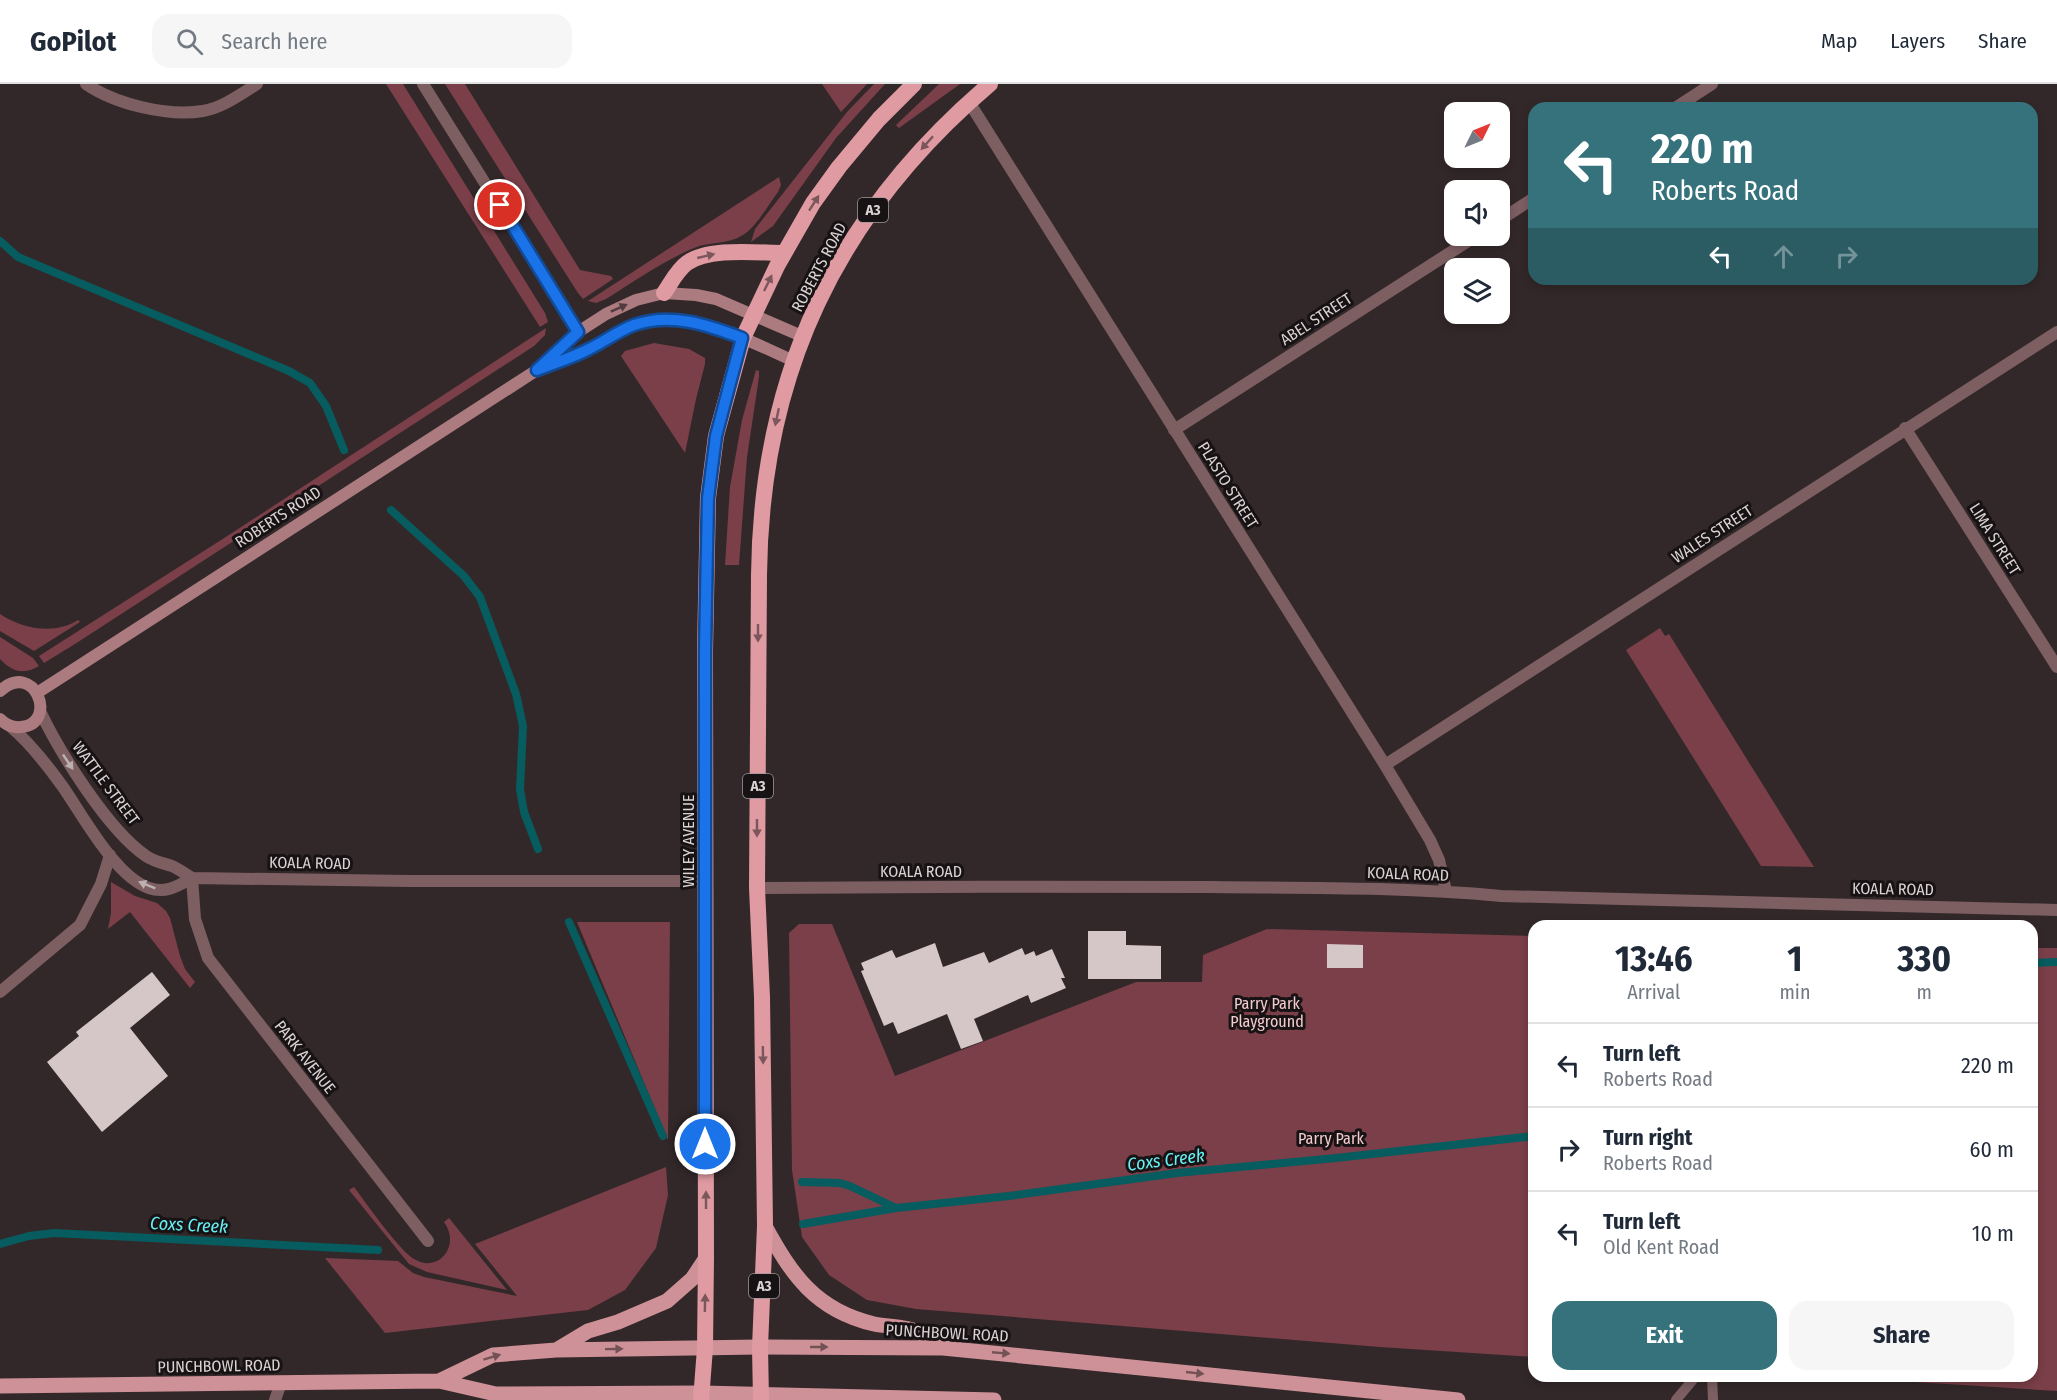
<!DOCTYPE html>
<html lang="en">
<head>
<meta charset="utf-8">
<style>
	body { margin:0; font-family:"Fira Sans Condensed",sans-serif; background:#f6f6f7; color:#1f2937; height:100vh; display:flex; flex-direction:column; font-size:22px; white-space:nowrap }
	* { box-sizing:border-box; margin:0 }
	p { font-size:20px; color:#747a83 }
	.icon { flex:none; width:33px; height:33px; fill:none; stroke:currentColor; stroke-width:2; stroke-linecap:round; stroke-linejoin:round }
	.map { position:relative; flex:1; overflow:hidden }
	.side { position:absolute; left:1528px; top:836px; width:510px; height:462px; display:flex; flex-direction:column; background:#fff; border-radius:18px; box-shadow:0 3px 9px #0003 }
	.side>* { flex:none }
	.guide { position:absolute; left:1528px; top:18px; width:510px; height:183px; border-radius:18px; box-shadow:0 3px 9px #0003; background:#36727c; color:#fff; overflow:hidden }
	.needle { width:39px; rotate:47deg }
	.tools { position:absolute; left:1444px; top:18px; display:grid; gap:12px }
	.tools a { display:grid; place-items:center; width:66px; height:66px; border-radius:12px; background:#fff; box-shadow:0 3px 9px #0003; font-size:30px }
	.pin { position:absolute; display:grid; place-items:center; width:51px; height:51px; color:#fff; margin:-26px; border:3px solid #fff; border-radius:50%; box-shadow:0 2px 6px #0007 }
	.me { position:absolute; width:66px; margin:-33px; rotate:0deg; stroke-linejoin:round; filter:drop-shadow(0 0 4px #0008) }
	.turn { display:flex; align-items:center; gap:21px; height:126px; padding:0 24px; font-size:27px }
	.turn .icon { width:78px; height:78px; stroke-width:2.5 }
	.turn b { display:block; font-size:42px; line-height:51px }
	.lanes { display:flex; align-items:center; height:57px; padding:0 24px; background:#0003; justify-content:center; gap:30px; direction:ltr }
	.lanes .off { opacity:.35 }
	.eta { display:flex; justify-content:space-evenly; align-items:center; height:102px; text-align:center }
	.eta b { font-size:36px; font-weight:700; line-height:42px }
	.action { display:flex; gap:12px; margin-top:auto; padding:12px 24px }
	.action a { flex:1; height:69px; border-radius:18px; background:#36727c; color:#fff; font-size:24px; font-weight:700; line-height:69px; text-align:center }
	.action a+a { background:#f6f6f7; color:#1f2937 }
	ul { padding:0; list-style:none }
	li { display:flex; align-items:center; gap:18px; height:84px; padding:0 24px; border-top:2px solid #e0e1e3 }
	li div { flex:1 }
	li b { display:block; font-size:22px }
	li em { font-style:normal }
	header { display:flex; align-items:center; gap:36px; box-sizing:border-box; height:84px; padding:0 30px; background:#fff; border-bottom:2px solid #e0e1e3 }
	header strong { font-size:28px }
	nav { display:flex; gap:33px; margin-inline-start:auto; font-size:21px }
	.search { width:420px; height:54px; background:#f6f6f7; display:flex; align-items:center; gap:15px; box-sizing:border-box; padding:0 21px; border-radius:18px; color:#747a83; font-size:22px }
	.map>svg:first-child { display:block }
	.green { fill:#7a3f48 }
	.lines { fill:none; stroke-linecap:round; stroke-linejoin:round }
	.stream { stroke:#065c5e; stroke-width:8 }
	.building { fill:#d5c6c7 }
	.service { stroke:#7d5f62; stroke-width:10 }
	.minor { stroke:#7d5f62; stroke-width:12 }
	.secondary { stroke:#ab7b80; stroke-width:12 }
	.primary { stroke:#cf9198; stroke-width:15 }
	.trunk { stroke:#df9aa2; stroke-width:16 }
	.oneway { fill:#7b565a }
	.oneway2 { fill:#523c3f }
	.oneway3 { fill:#beb0b1 }
	.oneway4 { fill:#735256 }
	.route-casing { stroke:#114b97; stroke-width:15 }
	.route { stroke:#1a73e8; stroke-width:10 }
	.labels { text-anchor:middle; dominant-baseline:central; stroke-width:6; stroke-linejoin:round; paint-order:stroke }
	.shield { fill:#171213; stroke:#a09899; stroke-width:1.5 }
	.shield-label { font-size:15px; font-weight:bold; fill:#dad2d3 }
	.street-label { font-size:16px; fill:#dad2d3; stroke:#171213 }
	.park-label { font-size:16px; fill:#f4cbcf; stroke:#171213 }
	.water-label { font-size:18px; font-style:italic; fill:#66f0f5; stroke:#171213 }
</style>
</head>
<body>
<header>
<strong>GoPilot</strong>
<div class="search"><svg class="icon" aria-label="search" viewBox="0 0 24 24"><circle cx="10" cy="10" r="6"/><path d="M15 15l6 6"/></svg>Search here</div>
<nav><a>Map</a><a>Layers</a><a>Share</a></nav>
</header>
<div class="map">
<svg width="2057" height="1316" viewBox="0 0 2057 1316">
	<rect width="100%" height="100%" fill="#332829"/>
	<path class="green" d="M 386,0 L 403,0 L 545,229 L 548,238 L 540,243 Z
		M 445,0 L 465,0 L 580,186 L 611,192 L 613,195 L 583,215 L 578,209 Z
		M 822,0 L 867,0 L 841,28 Z
		M 874,0 L 885,0 L 836,54 L 773,142 L 751,158 L 755,145 L 847,28 Z
		M 939,0 L 960,0 L 899,44 L 896,41 Z
		M 779,93 L 781,101 L 778,108 C 768,121 757,142 743,151 C 727,161 710,157 694,164 C 663,177 635,197 606,215 L 596,219 L 588,217 Z
		M 546,244 L 545,251 L 534,262 L 75,560 L 44,579 L 39,572 L 232,449 Z
		M 654,259 L 689,265 L 705,274 L 705,280 L 696,315 L 685,369 L 621,272 L 625,267 Z
		M 756,286 L 759,287 L 759,293 L 747,373 L 739,481 L 725,481 L 730,403 L 742,336 Z
		M 0,530 C 22,545 55,551 78,536 L 80,538 L 34,567 L 0,547 Z
		M 1660,544 L 1665,552 L 1669,550 L 1814,783 L 1761,782 L 1626,566 Z
		M 0,553 L 33,574 L 39,582 C 24,591 12,588 0,575 Z
		M 111,798 L 135,812 L 157,819 L 166,827 L 170,834 L 180,872 L 185,885 L 195,898 L 190,904 L 130,828 L 108,845 L 111,829 Z
		M 577,838 L 670,838 L 668,1056 Z
		M 799,840 L 832,840 L 895,992 L 1136,898 L 1202,898 L 1203,871 L 1267,845 L 1534,852 L 1534,1273 L 1380,1263 L 916,1225 L 867,1216 L 829,1191 L 802,1153 L 792,1086 L 789,849 Z
		M 2033,864 L 2057,864 L 2057,1307 L 1820,1292 L 2032,1292 Z
		M 666,1083 L 668,1111 L 656,1164 L 625,1206 L 588,1226 L 385,1249 L 325,1174 L 398,1177 L 413,1189 L 424,1193 L 517,1212 L 475,1160 Z
		M 354,1103 C 366,1119 399,1166 414,1175 C 439,1190 461,1161 444,1138 L 449,1134 L 507,1206 L 427,1188 L 409,1180 L 349,1106 Z"/>
	<g class="lines">
		<path class="stream" d="M 0,157 L 18,173 L 289,287 L 310,299 L 326,322 L 344,366
			M 391,426 L 464,492 L 480,513 L 516,610 L 523,642 L 520,705 L 524,728 L 538,765
			M 569,838 L 663,1052
			M 2032,879 L 2057,878
			M 802,1098 L 840,1099 L 850,1102 L 894,1123
			M 803,1140 L 896,1124 L 1009,1112 L 1177,1089 L 1336,1074 L 1534,1052
			M 0,1160 L 29,1152 L 54,1149 L 378,1166"/>
	</g>
	<path class="building" d="M 1088,847 L 1126,847 L 1126,861 L 1161,862 L 1161,895 L 1088,895 Z
		M 935,859 L 943,883 L 984,868 L 989,879 L 1022,864 L 1025,871 L 1034,867 L 1036,872 L 1052,865 L 1065,894 L 1061,894 L 1066,904 L 1031,919 L 1028,911 L 974,935 L 983,957 L 961,965 L 947,930 L 898,950 L 893,938 L 884,942 L 861,887 L 864,886 L 861,879 L 892,866 L 896,874 Z
		M 1327,860 L 1363,861 L 1363,884 L 1327,884 Z
		M 152,888 L 170,911 L 130,944 L 168,992 L 102,1048 L 47,978 L 79,952 L 76,948 Z"/>
	<g class="lines">
		<path class="service" d="M 1712,1292 L 1713,1316
			M 1676,1316 L 1696,1292"/>
		<path class="minor" d="M 86,0 C 115,20 168,33 203,27 C 222,24 241,10 257,0
			M 423,0 L 578,248
			M 969,18 L 1385,681 L 1430,756 L 1439,776 L 1446,807
			M 1675,24 L 1712,0
			M 1500,136 L 1534,114
			M 1905,344 L 2057,583
			M 1174,346 L 1476,152
			M 40,627 C 60,669 108,746 146,772 C 155,778 163,779 172,782 C 179,785 185,790 192,794
			M 11,643 C 31,660 48,682 63,703 C 83,732 115,792 149,804 C 165,810 178,802 192,794 L 408,797 L 706,797
			M 1385,681 L 2057,248
			M 192,794 L 195,835 L 208,874 L 428,1157
			M 757,804 C 908,803 1060,802 1211,803 C 1307,804 1404,803 1501,812 L 2057,826
			M 0,908 L 80,841 L 101,800 L 110,771
			M 275,1316 L 281,1299"/>
		<path class="secondary" d="M 543,283 C 558,277 576,273 590,264 C 605,256 619,246 635,241 C 689,223 746,256 794,277
			M 0,607 C 35,575 59,640 21,643 C 12,644 6,641 0,635
			M 37,609 L 537,286 L 578,248 L 606,230 L 636,216 L 664,209 L 696,211 L 716,215 L 804,253"/>
		<path class="primary" d="M 765,1142 C 792,1191 815,1226 874,1240 C 888,1243 903,1242 915,1247 C 925,1250 934,1259 943,1264
			M 558,1265 L 588,1247 L 618,1238 L 667,1217 L 692,1195 L 706,1174
			M 439,1297 L 493,1271 L 556,1266 L 760,1263 L 943,1264 L 1458,1316
			M 0,1302 L 439,1297 L 496,1310 L 702,1309 L 994,1316"/>
		<path class="trunk" d="M 664,209 C 671,199 677,186 687,179 C 709,163 758,169 784,169
			M 701,1316 L 705,1264 L 706,1174 L 705,567 L 708,414 L 716,352 L 743,254 L 777,182 L 813,119 L 839,83 L 879,35 L 914,0
			M 761,1316 L 760,1263 L 765,1142 L 762,913 L 757,804 L 759,491 C 761,289 837,130 990,0"/>
	</g>
	<defs><path id="oneway-solid" d="M-6-.8H1V-3.2L6.5 0L1 3.2V.8H-6Z" transform="scale(1.5)"/></defs>
	<g class="oneway">
		<use href="#oneway-solid" transform="translate(927 59) rotate(132)"/>
		<use href="#oneway-solid" transform="translate(814 119) rotate(-57)"/>
		<use href="#oneway-solid" transform="translate(706 172) rotate(-13)"/>
		<use href="#oneway-solid" transform="translate(768 199) rotate(-64)"/>
		<use href="#oneway-solid" transform="translate(777 333) rotate(102)"/>
		<use href="#oneway-solid" transform="translate(758 549) rotate(90)"/>
		<use href="#oneway-solid" transform="translate(757 744) rotate(90)"/>
		<use href="#oneway-solid" transform="translate(763 971) rotate(89)"/>
		<use href="#oneway-solid" transform="translate(706 1116) rotate(-90)"/>
		<use href="#oneway-solid" transform="translate(705 1219) rotate(-89)"/>
	</g>
	<use class="oneway2" href="#oneway-solid" transform="translate(619 224) rotate(-24)"/>
	<g class="oneway3">
		<use href="#oneway-solid" transform="translate(68 678) rotate(56)"/>
		<use href="#oneway-solid" transform="translate(147 801) rotate(-158)"/>
	</g>
	<g class="oneway4">
		<use href="#oneway-solid" transform="translate(819 1263)"/>
		<use href="#oneway-solid" transform="translate(614 1265) rotate(-1)"/>
		<use href="#oneway-solid" transform="translate(1001 1269) rotate(5)"/>
		<use href="#oneway-solid" transform="translate(492 1273) rotate(-17)"/>
		<use href="#oneway-solid" transform="translate(1195 1289) rotate(6)"/>
	</g>
	<g class="lines">
		<g class="route-casing">
			<path id="route" d="M 500,121 L 578,248 L 537,286 C 554,279 572,274 589,265 C 604,258 618,247 634,241 C 671,228 708,241 742,254 L 716,352 L 708,414 L 705,567 L 705,1060"/>
		</g>
		<use href="#route" class="route"/>
	</g>
	<g class="labels">
		<g class="shield">
			<rect x="858" y="114" width="30" height="24" rx="4.5"/>
			<rect x="743" y="690" width="30" height="24" rx="4.5"/>
			<rect x="749" y="1190" width="30" height="24" rx="4.5"/>
		</g>
		<g class="shield-label">
			<text x="873" y="126">A3</text>
			<text x="758" y="702">A3</text>
			<text x="764" y="1202">A3</text>
		</g>
		<g class="street-label">
			<text transform="translate(819 183) rotate(-62)">ROBERTS ROAD</text>
			<text transform="translate(1316 235) rotate(-33)">ABEL STREET</text>
			<text transform="translate(1228 401) rotate(58)">PLASTO STREET</text>
			<text transform="translate(278 433) rotate(-33)">ROBERTS ROAD</text>
			<text transform="translate(1712 450) rotate(-33)">WALES STREET</text>
			<text transform="translate(1995 455) rotate(58)">LIMA STREET</text>
			<text transform="translate(106 699) rotate(53)">WATTLE STREET</text>
			<text transform="translate(688 757) rotate(-90)">WILEY AVENUE</text>
			<text transform="translate(310 779) rotate(1)">KOALA ROAD</text>
			<text x="921" y="787">KOALA ROAD</text>
			<text transform="translate(1408 790) rotate(2)">KOALA ROAD</text>
			<text transform="translate(1893 805) rotate(1)">KOALA ROAD</text>
			<text transform="translate(305 973) rotate(52)">PARK AVENUE</text>
			<text transform="translate(947 1249) rotate(3)">PUNCHBOWL ROAD</text>
			<text transform="translate(219 1282) rotate(-1)">PUNCHBOWL ROAD</text>
		</g>
		<g class="park-label">
			<text x="1267" y="919">Parry Park<tspan x="1267" dy="18">Playground</tspan></text>
			<text x="1331" y="1054">Parry Park</text>
		</g>
		<g class="water-label">
			<text transform="translate(1166 1076) rotate(-7)">Coxs Creek</text>
			<text transform="translate(189 1141) rotate(3)">Coxs Creek</text>
		</g>
	</g>
</svg>
<div class="tools">
<a><svg class="needle" viewBox="-14 -14 28 28"><path d="M0-13l5 13h-10z" fill="#e53935"/><path d="M0 13l5-13h-10z" fill="#747a83"/></svg></a>
<a><svg class="icon" aria-label="sound" viewBox="0 0 24 24"><path d="M4 9h4l5-4v14l-5-4H4zM17 9q2 3 0 6"/></svg></a>
<a><svg class="icon" aria-label="layers" viewBox="0 0 24 24"><path d="M12 4l9 5-9 5-9-5zM3 14l9 5 9-5"/></svg></a>
</div>
<div class="pin" style="left:500px;top:121px;background:#d93025"><svg class="icon" aria-label="arrive" viewBox="0 0 24 24"><path d="M6 21V4h12l-3 4 3 4H6"/></svg></div>
<svg class="me" style="left:705px;top:1060px" viewBox="-20 -20 40 40"><circle r="17" fill="#1a73e8" stroke="#fff" stroke-width="3"/><path d="M0-11L8 9 0 5-8 9z" fill="#fff"/></svg>
<div class="guide">
<div class="turn"><svg class="icon" aria-label="left" viewBox="0 0 24 24"><path d="M17 20v-9H6M10 6l-5 5 5 5"/></svg><div><b>220 m</b>Roberts Road</div></div>
<div class="lanes"><svg class="icon" aria-label="left" viewBox="0 0 24 24"><path d="M17 20v-9H6M10 6l-5 5 5 5"/></svg><svg class="icon off" aria-label="ahead" viewBox="0 0 24 24"><path d="M12 20V5M6 11l6-6 6 6"/></svg><svg class="icon off" aria-label="right" viewBox="0 0 24 24"><path d="M7 20v-9h11M14 6l5 5-5 5"/></svg></div>
</div>
<section class="side">
<div class="eta">
<div><b>13:46</b><p>Arrival</p></div>
<div><b>1</b><p>min</p></div>
<div><b>330</b><p>m</p></div>
</div>
<ul>
<li><svg class="icon" aria-label="left" viewBox="0 0 24 24"><path d="M17 20v-9H6M10 6l-5 5 5 5"/></svg><div><b>Turn left</b><p>Roberts Road</p></div><em>220 m</em></li>
<li><svg class="icon" aria-label="right" viewBox="0 0 24 24"><path d="M7 20v-9h11M14 6l5 5-5 5"/></svg><div><b>Turn right</b><p>Roberts Road</p></div><em>60 m</em></li>
<li><svg class="icon" aria-label="left" viewBox="0 0 24 24"><path d="M17 20v-9H6M10 6l-5 5 5 5"/></svg><div><b>Turn left</b><p>Old Kent Road</p></div><em>10 m</em></li>
</ul>
<div class="action"><a>Exit</a><a>Share</a></div>
</section>
</div>
</body>
</html>
